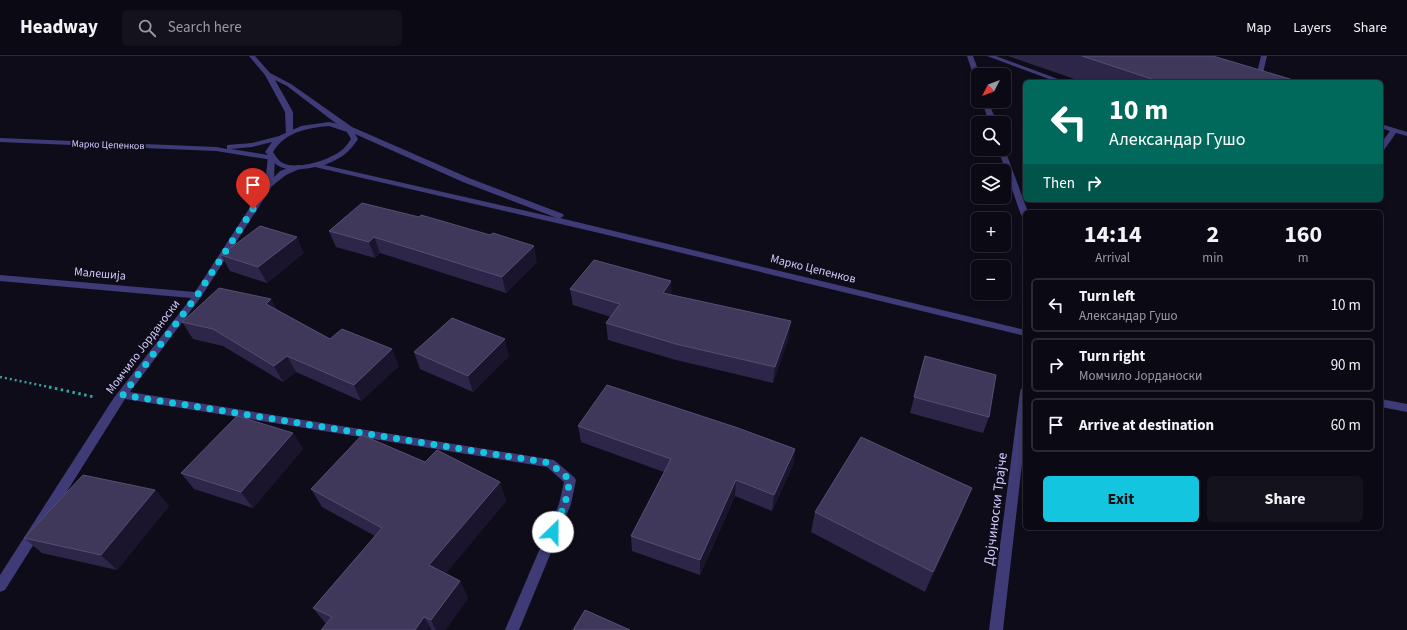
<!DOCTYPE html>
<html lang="en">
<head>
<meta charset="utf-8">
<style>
	body { margin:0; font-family:"Source Sans 3",sans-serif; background:#14121d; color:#f1f3f6; height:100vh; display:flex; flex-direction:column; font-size:15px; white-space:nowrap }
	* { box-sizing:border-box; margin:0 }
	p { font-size:13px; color:#9a9aa0 }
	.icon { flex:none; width:22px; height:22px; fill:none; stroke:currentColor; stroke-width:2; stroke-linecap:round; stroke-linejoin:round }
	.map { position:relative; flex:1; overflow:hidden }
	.panel { position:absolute; left:1023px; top:154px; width:360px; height:320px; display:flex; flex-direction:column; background:#0b0914; border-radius:6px; box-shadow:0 2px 6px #0003,0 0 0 1px #2b2a34 }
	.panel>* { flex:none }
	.banner { position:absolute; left:1023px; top:24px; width:360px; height:122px; border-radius:6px; box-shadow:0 2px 6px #0003,0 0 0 1px #2b2a34; background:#00695c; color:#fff; overflow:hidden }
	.needle { width:26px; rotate:228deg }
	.fabs { position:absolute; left:971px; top:12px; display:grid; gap:8px }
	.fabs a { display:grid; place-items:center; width:40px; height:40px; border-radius:6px; background:#0b0914; box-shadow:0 2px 6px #0003,0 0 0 1px #2b2a34; font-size:20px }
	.pin { position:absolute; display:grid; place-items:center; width:34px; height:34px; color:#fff; margin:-41px -17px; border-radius:50% 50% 50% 0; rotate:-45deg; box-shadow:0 0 4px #0007 }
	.pin .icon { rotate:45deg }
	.me { position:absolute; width:44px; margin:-22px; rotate:23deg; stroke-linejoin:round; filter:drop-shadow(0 0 3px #0008) }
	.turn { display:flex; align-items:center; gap:14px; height:84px; padding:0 20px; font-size:18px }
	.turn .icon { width:52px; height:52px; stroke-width:2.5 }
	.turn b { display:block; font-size:28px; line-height:34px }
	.then { display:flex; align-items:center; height:38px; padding:0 20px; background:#0003; gap:8px; font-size:15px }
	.eta { display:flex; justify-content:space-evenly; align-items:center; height:68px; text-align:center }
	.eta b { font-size:24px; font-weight:700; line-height:28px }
	.cta { display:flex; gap:8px; margin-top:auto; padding:8px 20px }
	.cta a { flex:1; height:46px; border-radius:6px; background:#13c5de; color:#111; font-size:16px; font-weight:700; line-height:46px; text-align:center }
	.cta a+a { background:#14121d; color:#f1f3f6 }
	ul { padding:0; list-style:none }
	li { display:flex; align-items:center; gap:12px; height:54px; margin:0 8px 6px; padding:0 12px; border:2px solid #2b2a34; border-radius:6px }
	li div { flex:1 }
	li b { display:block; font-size:15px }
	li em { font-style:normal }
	header { display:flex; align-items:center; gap:24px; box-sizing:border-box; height:56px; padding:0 20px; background:#0b0914; border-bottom:1px solid #2b2a34 }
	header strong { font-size:19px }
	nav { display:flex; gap:22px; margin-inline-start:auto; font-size:14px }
	.search { width:280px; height:36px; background:#14121d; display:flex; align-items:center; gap:10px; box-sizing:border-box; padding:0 14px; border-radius:6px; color:#9a9aa0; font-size:15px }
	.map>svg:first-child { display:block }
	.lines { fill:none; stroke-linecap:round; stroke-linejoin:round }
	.path-far1 { stroke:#36a39e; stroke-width:2.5; stroke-dasharray:2 3; stroke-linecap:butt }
	.path { stroke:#36a39e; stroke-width:3; stroke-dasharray:2.5 3.5; stroke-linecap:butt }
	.minor { fill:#3e3b76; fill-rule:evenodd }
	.tertiary { fill:#3e3b76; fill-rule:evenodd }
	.wall { fill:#2d2648 }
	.shaded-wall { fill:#1a142d }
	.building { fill:#3f385b; stroke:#564f74 }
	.route { stroke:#13c5de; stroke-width:7; stroke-dasharray:0 12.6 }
	.labels { text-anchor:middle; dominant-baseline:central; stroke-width:4; stroke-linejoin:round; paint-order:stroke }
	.far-street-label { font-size:10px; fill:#d1cafb; stroke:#0f0c1a }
	.street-label { font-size:12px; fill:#d1cafb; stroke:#0f0c1a }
	.near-street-label { font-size:14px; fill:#d1cafb; stroke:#0f0c1a }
</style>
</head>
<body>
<header>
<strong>Headway</strong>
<div class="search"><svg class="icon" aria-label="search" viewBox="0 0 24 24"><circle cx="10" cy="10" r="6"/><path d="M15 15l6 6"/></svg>Search here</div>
<nav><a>Map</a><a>Layers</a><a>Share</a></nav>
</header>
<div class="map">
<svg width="1407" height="574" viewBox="0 0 1407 574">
	<rect width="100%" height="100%" fill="#0f0c1a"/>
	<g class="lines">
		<path class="path-far1" d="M 0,321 L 54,332"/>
		<path class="path" d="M 49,331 L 94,341"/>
		<path class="minor" d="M 249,0 L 255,0 L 270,17 L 291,28 L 352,71 L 352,75 L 346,75 L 287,30 L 275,24 L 293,56 L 293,76 L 286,78 L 285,56 L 265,19 Z
			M 967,0 L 973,0 L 980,19 L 978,19 L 978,26 L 975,24 Z
			M 987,0 L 996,0 L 1066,26 L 1057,26 Z
			M 1261,0 L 1267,0 L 1263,17 L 1266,26 L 1260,26 L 1257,17 Z
			M 982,45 L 988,45 L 997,67 L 989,67 Z
			M 1381,68 L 1407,76 L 1407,80 L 1396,77 L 1384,94 L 1381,94 L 1381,87 L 1390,75 L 1381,72 Z
			M 1004,91 L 1028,156 L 1025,156 L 1025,162 L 1021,159 L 998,93 L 1004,93 Z
			M 268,100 L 274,100 L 275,102 L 274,121 L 280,115 L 297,109 L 300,109 L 304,111 L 286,119 L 272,130 L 201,241 L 130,336 L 554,404 L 574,421 L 576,424 L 571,448 L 519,574 L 505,574 L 559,448 L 564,426 L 547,411 L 125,343 L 5,534 L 0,536 L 0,519 L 113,343 L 191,242 L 0,225 L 0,219 L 195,236 L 265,128 Z
			M 1025,332 L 1025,382 L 1003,574 L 989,574 L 1020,336 L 1021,333 Z"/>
		<path class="tertiary" d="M 329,66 L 352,71 L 469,122 L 563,158 L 564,160 L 560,162 L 1025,274 L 1025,280 L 595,176 L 315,111 C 301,114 281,117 272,104 L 216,95 L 0,86 L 0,82 L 216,91 L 227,93 L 227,89 L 252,87 L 279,80 L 301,70 ZM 329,70 L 347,76 L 351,83 C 349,86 347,89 345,91 C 335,103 295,116 281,106 C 278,104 275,99 273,96 C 285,76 307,72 329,70 ZM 355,78 L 463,126 L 557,162 L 324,109 C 340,103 348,98 358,83 ZM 272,86 L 265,96 L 268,99 L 231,93 L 252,91 Z
			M 1381,343 L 1407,348 L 1407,356 L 1381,351 Z"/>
	</g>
	<path class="wall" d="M 1008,0 L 1213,0 L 1300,26 L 1083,26 Z
		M 362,147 L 537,206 L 506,237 L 380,197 L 375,202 L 336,191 L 329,175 Z
		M 304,197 L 267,227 L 230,215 L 221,199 Z
		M 671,225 L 671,239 L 789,281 L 773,327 L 676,304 L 608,284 L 606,267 L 611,261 L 573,249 L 570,233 Z
		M 271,243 L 277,254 L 330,283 L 399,310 L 361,345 L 296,316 L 283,326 L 223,290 L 193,283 L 182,266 Z
		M 414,296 L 509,300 L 473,336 L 420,313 Z
		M 925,300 L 989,361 L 983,377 L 910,357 Z
		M 578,370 L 795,393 L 793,409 L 772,455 L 735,440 L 700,519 L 632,495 L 631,480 L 664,416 L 581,386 Z
		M 293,377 L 303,393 L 253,452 L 194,433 L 181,417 Z
		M 425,406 L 500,426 L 506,445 L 446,517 L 460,525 L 468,542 L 445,574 L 321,574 L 326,568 L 313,552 L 375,480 L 322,451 L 311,433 Z
		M 155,434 L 169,450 L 117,514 L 42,497 L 24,482 Z
		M 963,454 L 925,536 L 811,476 L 815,456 Z"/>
	<path class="shaded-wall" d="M 297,181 L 304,197 L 267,227 L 258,211 Z
		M 374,181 L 380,197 L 375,202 L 369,186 Z
		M 534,190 L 537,206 L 506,237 L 502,221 Z
		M 671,225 L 672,242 L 663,237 Z
		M 271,243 L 280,259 L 266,248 Z
		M 791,265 L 789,281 L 773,327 L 775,311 Z
		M 505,283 L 509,300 L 473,336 L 468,320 Z
		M 392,293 L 399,310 L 361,345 L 354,329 Z
		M 287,300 L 296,316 L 283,326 L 274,310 Z
		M 293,377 L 303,393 L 253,452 L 241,436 Z
		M 795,393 L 793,409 L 772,455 L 774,439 Z
		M 736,424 L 735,440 L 700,519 L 700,504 Z
		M 500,426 L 506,445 L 438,527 L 429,509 Z
		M 972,432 L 963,454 L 925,536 L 933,516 Z
		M 155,434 L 169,450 L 117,514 L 101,499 Z
		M 460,525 L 468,542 L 445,574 L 436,574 L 431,564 Z
		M 424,561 L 432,574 L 415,574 Z"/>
	<path class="building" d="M 1082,0 L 1213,0 L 1300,26 L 1161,26 Z
		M 362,147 L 419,161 L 421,159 L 490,179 L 493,177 L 534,190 L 502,221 L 374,181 L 369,186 L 329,175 Z
		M 260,170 L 297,181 L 258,211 L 221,199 Z
		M 594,204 L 671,225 L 663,237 L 791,265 L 775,311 L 676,288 L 606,267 L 620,248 L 570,233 Z
		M 219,232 L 271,243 L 266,248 L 330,283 L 342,273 L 392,293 L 354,329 L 287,300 L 274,310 L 213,273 L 182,266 Z
		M 452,262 L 505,283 L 468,320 L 414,296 Z
		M 925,300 L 996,319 L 989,361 L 914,341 Z
		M 607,329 L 738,372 L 795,393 L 774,439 L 736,424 L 700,504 L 631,480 L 671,403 L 578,370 Z
		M 237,360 L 293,377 L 241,436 L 181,417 Z
		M 362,379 L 425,406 L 437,394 L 500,426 L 429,509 L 460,525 L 431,564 L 424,561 L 415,574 L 321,574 L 332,561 L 313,552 L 382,472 L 311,433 Z
		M 861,381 L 972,432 L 933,516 L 815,456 Z
		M 83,419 L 155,434 L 101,499 L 24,482 Z
		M 585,554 L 630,574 L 573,574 Z"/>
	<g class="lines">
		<path class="route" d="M 253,153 L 198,238 L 123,339 L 550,407 L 570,424 L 565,448 L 553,476"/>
	</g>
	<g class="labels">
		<g class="far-street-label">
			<text transform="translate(108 89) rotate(2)">Марко Цепенков</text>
		</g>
		<g class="street-label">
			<text transform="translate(813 213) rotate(14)">Марко Цепенков</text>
			<text transform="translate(100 218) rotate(5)">Малешија</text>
			<text transform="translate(143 291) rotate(-53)">Момчило Јорданоски</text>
		</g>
		<g class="near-street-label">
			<text transform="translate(996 453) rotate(-83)">Дојчиноски Трајче</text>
		</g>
	</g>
</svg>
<div class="fabs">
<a><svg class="needle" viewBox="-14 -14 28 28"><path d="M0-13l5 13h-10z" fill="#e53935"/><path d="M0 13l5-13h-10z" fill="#9a9aa0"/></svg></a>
<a><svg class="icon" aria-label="search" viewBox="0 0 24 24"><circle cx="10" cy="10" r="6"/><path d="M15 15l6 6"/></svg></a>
<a><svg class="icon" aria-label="layers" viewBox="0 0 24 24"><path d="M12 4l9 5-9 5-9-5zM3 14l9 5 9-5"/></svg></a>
<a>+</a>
<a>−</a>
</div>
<div class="pin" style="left:253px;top:153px;background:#d93025"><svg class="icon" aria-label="arrive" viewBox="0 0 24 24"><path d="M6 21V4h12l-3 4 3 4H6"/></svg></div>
<svg class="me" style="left:553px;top:476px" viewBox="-20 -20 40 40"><circle r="19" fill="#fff"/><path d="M0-13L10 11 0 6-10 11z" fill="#13c5de"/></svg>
<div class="banner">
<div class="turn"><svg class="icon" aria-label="left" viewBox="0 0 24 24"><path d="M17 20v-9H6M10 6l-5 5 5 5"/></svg><div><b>10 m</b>Александар Гушо</div></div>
<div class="then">Then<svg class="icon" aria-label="right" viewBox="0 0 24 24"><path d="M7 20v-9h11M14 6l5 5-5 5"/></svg></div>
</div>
<section class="panel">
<div class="eta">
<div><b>14:14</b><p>Arrival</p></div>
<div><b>2</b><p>min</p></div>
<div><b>160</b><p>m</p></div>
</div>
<ul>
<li><svg class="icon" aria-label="left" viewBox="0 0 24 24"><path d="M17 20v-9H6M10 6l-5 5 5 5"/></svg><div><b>Turn left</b><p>Александар Гушо</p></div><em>10 m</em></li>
<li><svg class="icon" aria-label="right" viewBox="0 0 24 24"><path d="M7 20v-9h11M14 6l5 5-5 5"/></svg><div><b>Turn right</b><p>Момчило Јорданоски</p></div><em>90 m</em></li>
<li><svg class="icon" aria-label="arrive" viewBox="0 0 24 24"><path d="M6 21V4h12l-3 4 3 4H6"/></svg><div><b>Arrive at destination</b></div><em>60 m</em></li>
</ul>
<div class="cta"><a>Exit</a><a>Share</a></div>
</section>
</div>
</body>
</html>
